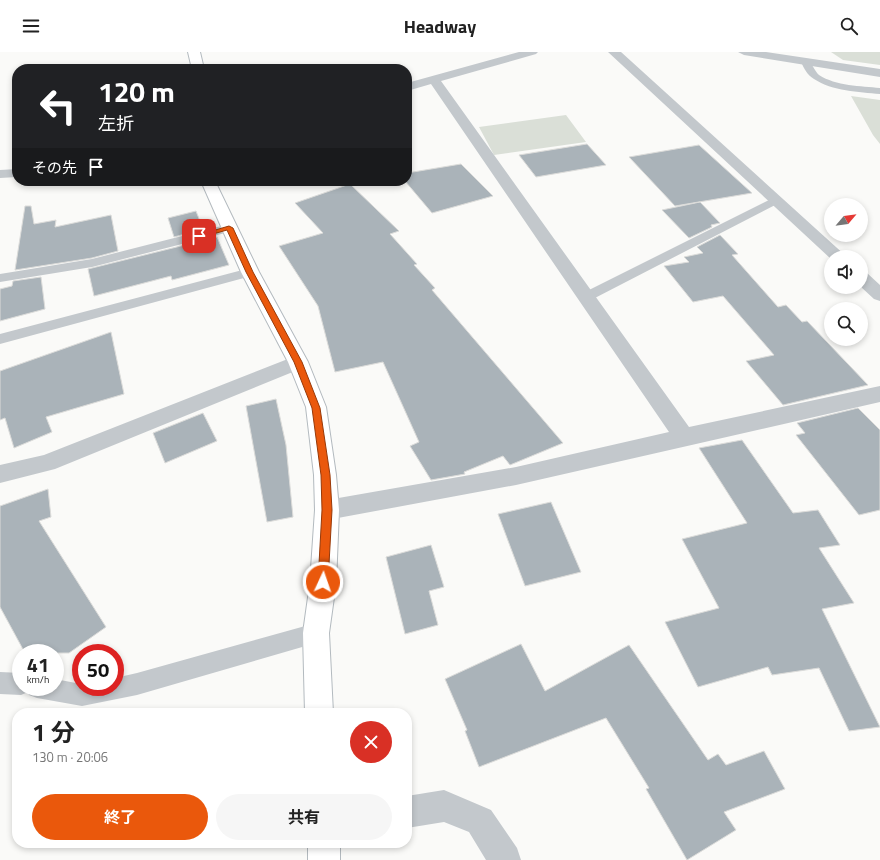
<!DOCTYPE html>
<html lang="ja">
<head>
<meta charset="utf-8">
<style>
	body { margin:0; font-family:"Titillium Web","Noto Sans JP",sans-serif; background:#f6f6f6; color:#222; height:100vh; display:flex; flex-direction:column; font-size:15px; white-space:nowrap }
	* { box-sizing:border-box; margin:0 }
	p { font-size:13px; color:#767676 }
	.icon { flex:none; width:22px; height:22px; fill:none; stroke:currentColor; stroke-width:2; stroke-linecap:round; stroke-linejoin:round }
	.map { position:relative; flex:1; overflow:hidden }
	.details { position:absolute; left:12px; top:656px; width:400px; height:140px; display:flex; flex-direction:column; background:#fff; border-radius:16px; box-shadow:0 2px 6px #0003 }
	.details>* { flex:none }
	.top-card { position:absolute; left:12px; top:12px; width:400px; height:122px; border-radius:16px; box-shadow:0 2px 6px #0003; background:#202124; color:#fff; overflow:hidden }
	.needle { width:26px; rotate:61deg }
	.fabs { position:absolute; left:824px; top:146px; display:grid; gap:8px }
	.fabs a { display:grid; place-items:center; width:44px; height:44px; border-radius:50%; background:#fff; box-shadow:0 2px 6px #0003; font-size:20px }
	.speed { position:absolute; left:12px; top:592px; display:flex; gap:8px; font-size:20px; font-weight:700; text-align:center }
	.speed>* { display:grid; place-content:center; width:52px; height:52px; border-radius:50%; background:#fff; box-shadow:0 2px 6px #0003; line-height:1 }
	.speed small { font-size:10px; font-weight:400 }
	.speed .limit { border:6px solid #d22; background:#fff; color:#111 }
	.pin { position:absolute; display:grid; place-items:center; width:34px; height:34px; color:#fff; margin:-17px; border-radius:8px; box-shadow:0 2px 6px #0006 }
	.me { position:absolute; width:44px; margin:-22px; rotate:3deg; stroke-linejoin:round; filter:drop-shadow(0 0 3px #0008) }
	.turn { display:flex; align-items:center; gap:14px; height:84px; padding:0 20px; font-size:18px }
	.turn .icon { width:52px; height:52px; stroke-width:2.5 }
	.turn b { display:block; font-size:28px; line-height:34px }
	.then { display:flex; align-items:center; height:38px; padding:0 20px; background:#0003; gap:8px; font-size:15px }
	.round { display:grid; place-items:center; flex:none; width:42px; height:42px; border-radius:21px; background:#f6f6f6 }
	.headline { display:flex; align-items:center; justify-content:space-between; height:68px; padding:0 20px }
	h1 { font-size:24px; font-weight:700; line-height:30px }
	.cta { display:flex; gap:8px; margin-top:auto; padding:8px 20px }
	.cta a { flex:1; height:46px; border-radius:24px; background:#ea580c; color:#fff; font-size:16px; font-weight:700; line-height:46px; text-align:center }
	.cta a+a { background:#f6f6f6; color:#222 }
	header { display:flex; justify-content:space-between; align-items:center; height:52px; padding:0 20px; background:#fff; font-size:18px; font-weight:700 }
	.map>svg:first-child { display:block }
	.green { fill:#dadfd7 }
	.building { fill:#aab3b9; stroke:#dcdcda }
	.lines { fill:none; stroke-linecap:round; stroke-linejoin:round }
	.secondary-casing { stroke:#b3babf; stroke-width:2 }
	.lane { fill:#c3c8cc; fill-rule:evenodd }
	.street { fill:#c3c8cc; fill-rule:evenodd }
	.secondary { fill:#fff; fill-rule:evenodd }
	.route { fill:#ea580c; stroke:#983908 }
</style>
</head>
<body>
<header><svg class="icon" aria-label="menu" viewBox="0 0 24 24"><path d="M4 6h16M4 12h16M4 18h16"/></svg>Headway<svg class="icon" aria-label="search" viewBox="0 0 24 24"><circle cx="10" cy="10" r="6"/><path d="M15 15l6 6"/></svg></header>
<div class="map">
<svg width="880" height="808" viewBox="0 0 880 808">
	<rect width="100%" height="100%" fill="#fafaf8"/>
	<path class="green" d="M 831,0 L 880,0 L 880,13 L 843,8 Z
		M 851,44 L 880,48 L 880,92 L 873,83 Z
		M 566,63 L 586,90 L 494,103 L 479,75 Z"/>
	<path class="building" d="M 587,92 L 606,113 L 536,125 L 519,103 Z
		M 699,93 L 752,141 L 675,154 L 629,105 Z
		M 461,112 L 493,144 L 432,161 L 405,129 L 407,129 L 407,121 Z
		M 350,132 L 399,179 L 390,182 L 417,212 L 414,213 L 435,236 L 432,238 L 563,391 L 510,413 L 503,404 L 464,420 L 465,422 L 431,428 L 410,394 L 419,390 L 383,310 L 335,320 L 318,254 L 279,194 L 323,181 L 295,151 Z
		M 700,150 L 720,171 L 711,173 L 712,175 L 689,186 L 662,158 Z
		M 25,154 L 31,154 L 34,172 L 56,168 L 55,175 L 111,163 L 118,199 L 92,206 L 15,218 Z
		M 196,159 L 203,177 L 174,185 L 168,166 Z
		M 720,183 L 738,202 L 732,203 L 778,255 L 786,253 L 802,270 L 807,269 L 868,333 L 783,353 L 746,309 L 774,303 L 723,244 L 693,250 L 664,214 L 689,210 L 684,205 L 703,201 L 697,195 Z
		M 217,185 L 229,213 L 172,228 L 171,224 L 94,244 L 88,217 Z
		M 41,225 L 45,257 L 0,269 L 0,237 L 12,234 L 13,229 Z
		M 111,280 L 124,342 L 46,365 L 52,380 L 14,396 L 5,366 L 0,368 L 0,319 Z
		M 276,347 L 286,393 L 293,465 L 267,470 L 246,354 Z
		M 858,356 L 880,378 L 880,458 L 859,463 L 796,383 L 805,381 L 797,371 Z
		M 203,361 L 217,389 L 165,411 L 153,381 Z
		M 742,388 L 793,461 L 818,458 L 840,493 L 819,496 L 854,551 L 822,557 L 880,675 L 849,679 L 819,616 L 772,623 L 768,615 L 698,635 L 665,570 L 719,556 L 682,487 L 747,471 L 699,396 Z
		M 48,437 L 51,465 L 39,469 L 106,575 L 69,601 L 25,601 L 0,555 L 0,454 Z
		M 551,450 L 581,520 L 525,534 L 498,462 Z
		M 431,493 L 444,535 L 429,539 L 438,573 L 405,582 L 386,505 Z
		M 521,592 L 545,639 L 629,593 L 708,708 L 718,702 L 726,713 L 764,699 L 785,737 L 724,760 L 736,778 L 687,808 L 646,737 L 649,736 L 606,666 L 479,715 L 465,679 L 467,678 L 445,627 Z"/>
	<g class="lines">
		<g class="secondary-casing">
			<path id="secondary" d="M 188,0 L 200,0 L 204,17 L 192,17 Z
				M 201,129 L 215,129 L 259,220 L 308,310 L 326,355 L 336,423 L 339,458 L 336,531 L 329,581 L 333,661 L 305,661 L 303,581 L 310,531 L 315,458 L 314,423 L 306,355 L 288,310 L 241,220 Z
				M 308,791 L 340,791 L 340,808 L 308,808 Z"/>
		</g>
		<path class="lane" d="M 805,7 C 812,9 814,19 819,23 C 836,34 861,34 880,36 L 880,42 C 859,40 832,39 814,27 C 807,23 804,16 801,10 Z
			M 777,144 L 781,146 L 783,148 L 781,150 L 591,248 L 581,248 L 579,245 L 581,242 Z
			M 229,172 L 233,173 L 235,176 L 233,179 L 92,215 L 0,230 L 0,222 L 92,207 Z
			M 250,216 L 255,217 L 257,220 L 255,223 L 0,292 L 0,282 Z
			M 316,571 L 323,574 L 326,581 L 323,588 L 316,591 L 137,643 L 82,654 L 37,646 L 29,643 L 28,640 L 21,643 L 0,642 L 0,620 L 21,621 L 21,635 L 55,635 L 55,627 L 81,632 L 81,635 L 115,635 L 115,626 L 137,621 Z"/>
		<path class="street" d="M 519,0 L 538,0 L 536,2 L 441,29 L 689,375 L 880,334 L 880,350 L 516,433 L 327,468 L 319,465 L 315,458 L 319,451 L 327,448 L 516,415 L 669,380 L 431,32 L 407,39 L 407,31 Z
			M 608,0 L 621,0 L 847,205 L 831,205 L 831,207 Z
			M 738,0 L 766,0 L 880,17 L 880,25 L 744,3 Z
			M 17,117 L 17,125 L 0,126 L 0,118 Z
			M 861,220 L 867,221 L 880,233 L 880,249 L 874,247 L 861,235 Z
			M 298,303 L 305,305 L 308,310 L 305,315 L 55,417 L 0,431 L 0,413 L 44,403 Z
			M 444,738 L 491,758 L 517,796 L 521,808 L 486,808 L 469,780 L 444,770 L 407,776 L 407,744 Z"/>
		<use href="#secondary" class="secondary"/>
	</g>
	<path class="route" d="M 229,174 L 233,176 L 253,220 L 302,310 L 320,356 L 330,423 L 332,458 L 328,530 L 327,534 L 323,535 L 319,534 L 318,530 L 322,458 L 321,423 L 312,356 L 294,310 L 246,220 L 227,178 L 199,186 L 195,184 Z"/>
</svg>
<div class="fabs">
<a><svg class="needle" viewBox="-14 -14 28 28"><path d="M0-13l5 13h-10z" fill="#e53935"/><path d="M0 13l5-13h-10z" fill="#767676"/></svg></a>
<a><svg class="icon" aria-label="sound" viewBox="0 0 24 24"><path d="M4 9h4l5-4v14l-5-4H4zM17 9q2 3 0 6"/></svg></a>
<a><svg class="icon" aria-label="search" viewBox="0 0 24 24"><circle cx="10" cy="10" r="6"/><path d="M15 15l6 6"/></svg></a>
</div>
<div class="speed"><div>41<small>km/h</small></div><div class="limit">50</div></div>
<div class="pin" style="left:199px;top:184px;background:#d93025"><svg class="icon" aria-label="arrive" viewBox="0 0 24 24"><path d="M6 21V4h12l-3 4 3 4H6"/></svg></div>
<svg class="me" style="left:323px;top:530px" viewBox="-20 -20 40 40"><circle r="17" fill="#ea580c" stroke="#fff" stroke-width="3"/><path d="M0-11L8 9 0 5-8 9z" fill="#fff"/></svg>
<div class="top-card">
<div class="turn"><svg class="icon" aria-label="left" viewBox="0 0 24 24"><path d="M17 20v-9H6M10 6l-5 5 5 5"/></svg><div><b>120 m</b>左折</div></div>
<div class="then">その先<svg class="icon" aria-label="arrive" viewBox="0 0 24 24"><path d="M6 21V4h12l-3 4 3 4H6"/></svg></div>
</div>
<section class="details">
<div class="headline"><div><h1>1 分</h1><p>130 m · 20:06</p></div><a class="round" style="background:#d93025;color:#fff"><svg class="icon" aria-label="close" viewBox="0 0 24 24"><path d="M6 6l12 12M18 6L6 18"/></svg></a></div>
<div class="cta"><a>終了</a><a>共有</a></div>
</section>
</div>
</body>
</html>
